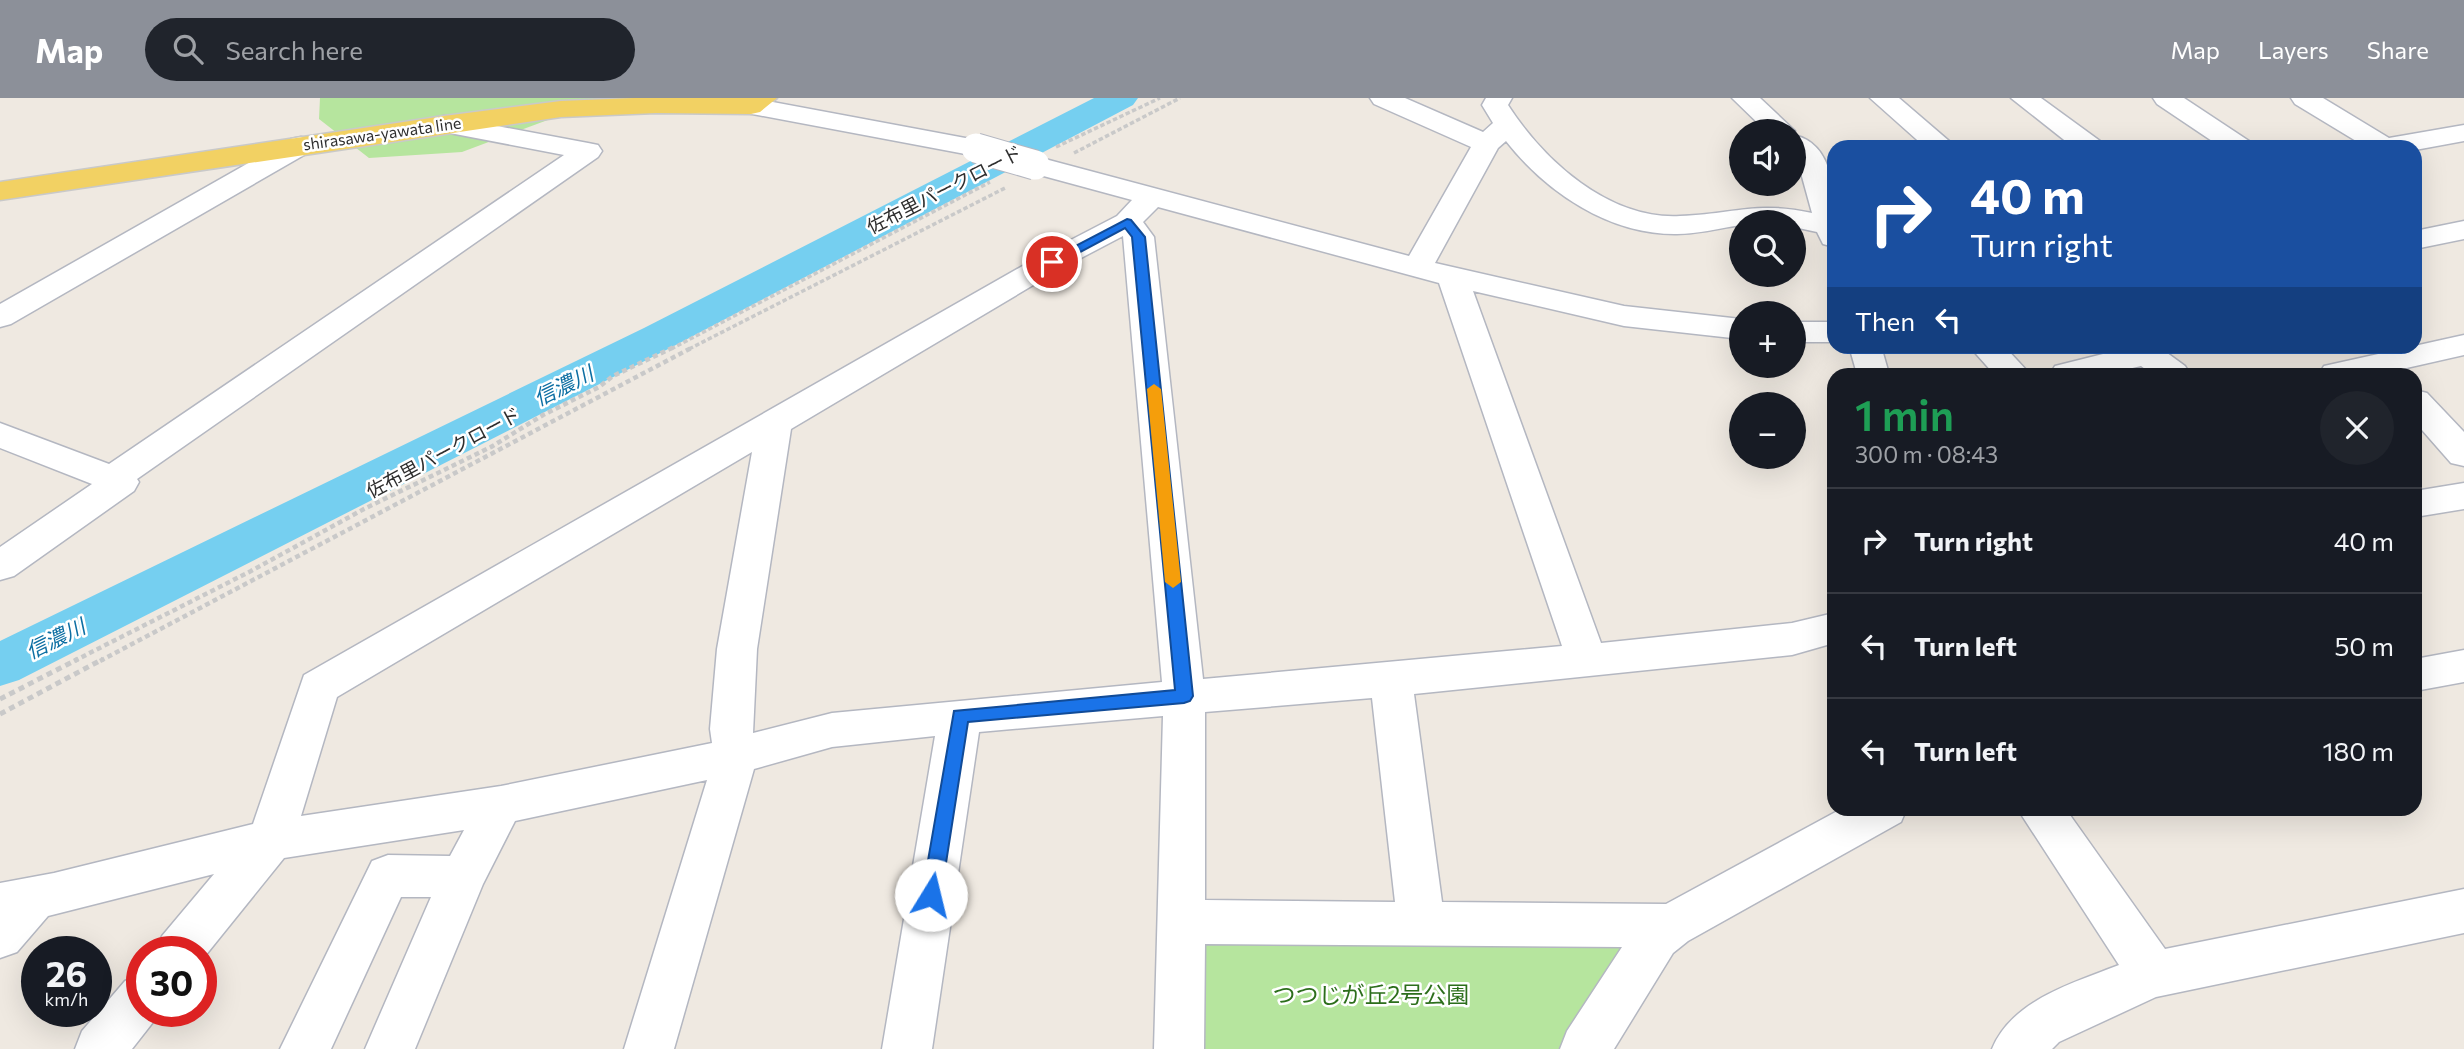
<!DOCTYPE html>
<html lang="en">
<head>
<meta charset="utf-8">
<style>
	body { margin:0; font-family:Commissioner,"Noto Sans JP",sans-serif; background:#20242c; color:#f1f3f6; height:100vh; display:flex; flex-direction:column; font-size:26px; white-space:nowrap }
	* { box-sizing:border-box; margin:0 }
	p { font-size:23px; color:#9ea1a6 }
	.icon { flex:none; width:38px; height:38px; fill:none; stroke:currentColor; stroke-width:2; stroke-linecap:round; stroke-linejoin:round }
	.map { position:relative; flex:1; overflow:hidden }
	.side { position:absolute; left:1827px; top:270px; width:595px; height:448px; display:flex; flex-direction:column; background:#171b24; border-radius:21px; box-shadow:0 7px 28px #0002 }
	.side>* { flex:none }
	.guide { position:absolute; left:1827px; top:42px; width:595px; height:214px; border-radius:21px; box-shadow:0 7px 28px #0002; background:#1a4fa0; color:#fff; overflow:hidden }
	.controls { position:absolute; left:1729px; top:21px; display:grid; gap:14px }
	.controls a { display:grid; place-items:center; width:77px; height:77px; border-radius:50%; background:#171b24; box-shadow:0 7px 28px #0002; font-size:35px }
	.speed { position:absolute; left:21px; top:838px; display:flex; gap:14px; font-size:35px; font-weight:700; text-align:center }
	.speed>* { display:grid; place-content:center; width:91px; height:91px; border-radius:50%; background:#171b24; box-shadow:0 7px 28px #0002; line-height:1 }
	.speed small { font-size:18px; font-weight:400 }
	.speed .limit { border:10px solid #d22; background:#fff; color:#111 }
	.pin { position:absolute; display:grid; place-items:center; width:60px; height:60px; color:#fff; margin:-30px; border:4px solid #fff; border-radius:50%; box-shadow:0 2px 7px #0007 }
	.me { position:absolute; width:77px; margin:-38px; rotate:9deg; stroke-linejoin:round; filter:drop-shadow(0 0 5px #0008) }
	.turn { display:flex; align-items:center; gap:24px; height:147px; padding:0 28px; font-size:32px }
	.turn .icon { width:91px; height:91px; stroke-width:2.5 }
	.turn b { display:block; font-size:49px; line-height:60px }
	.then { display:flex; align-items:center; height:66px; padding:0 28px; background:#0003; gap:14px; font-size:26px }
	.round { display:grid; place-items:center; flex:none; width:74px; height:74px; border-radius:37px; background:#20242c }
	.head { display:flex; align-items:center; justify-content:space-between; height:119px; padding:0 28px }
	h1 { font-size:42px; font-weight:600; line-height:52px; color:#1e9e55 }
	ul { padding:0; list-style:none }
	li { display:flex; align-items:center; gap:21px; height:105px; padding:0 28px; border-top:2px solid #363941 }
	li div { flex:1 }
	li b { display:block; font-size:26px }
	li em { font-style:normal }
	header { display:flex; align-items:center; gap:42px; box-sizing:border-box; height:98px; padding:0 35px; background:#8c9099; color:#fff }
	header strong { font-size:33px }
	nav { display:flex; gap:38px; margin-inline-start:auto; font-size:24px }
	.search { width:490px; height:63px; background:#20242c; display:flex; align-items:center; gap:18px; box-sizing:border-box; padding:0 24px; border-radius:38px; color:#9ea1a6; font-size:26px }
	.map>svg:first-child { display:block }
	.green { fill:#b6e59e }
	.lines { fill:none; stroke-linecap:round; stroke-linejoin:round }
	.river { fill:#75cff0; fill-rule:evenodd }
	.minor-casing { stroke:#b4b7c1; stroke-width:3 }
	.major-casing { stroke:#c9c9c9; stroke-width:3 }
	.path-far2 { stroke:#c9c9c9; stroke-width:3.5; stroke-dasharray:4.5 2.5; stroke-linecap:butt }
	.path-far1 { stroke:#c9c9c9; stroke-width:4.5; stroke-dasharray:5 3.5; stroke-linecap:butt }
	.path { stroke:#c9c9c9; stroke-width:5; stroke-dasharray:6 4.5; stroke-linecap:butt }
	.minor { fill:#fff; fill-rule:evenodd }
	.major { fill:#f2d163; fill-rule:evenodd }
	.minor-bridge-casing { stroke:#b4b7c1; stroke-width:31; stroke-linecap:butt }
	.minor-bridge { stroke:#fff; stroke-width:29 }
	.route { fill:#1a73e8; stroke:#114b97; stroke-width:2 }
	.slow { fill:#f59e0b }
	.labels { text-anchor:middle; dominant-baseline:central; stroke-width:5; stroke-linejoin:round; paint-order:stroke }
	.far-street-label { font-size:16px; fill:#2e2e2e; stroke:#fff }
	.street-label { font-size:19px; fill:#2e2e2e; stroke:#fff }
	.water-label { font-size:21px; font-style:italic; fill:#0d6fa3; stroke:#fff }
	.near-park-label { font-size:23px; fill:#2c6e1b; stroke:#fff }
</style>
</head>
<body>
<header>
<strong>Map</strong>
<div class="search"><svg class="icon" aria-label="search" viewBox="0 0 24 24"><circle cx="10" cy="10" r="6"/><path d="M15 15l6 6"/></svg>Search here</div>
<nav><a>Map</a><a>Layers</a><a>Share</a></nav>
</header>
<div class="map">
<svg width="2464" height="951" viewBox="0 0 2464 951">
	<rect width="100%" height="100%" fill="#efe9e1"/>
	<path class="green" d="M 320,0 L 607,0 L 462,54 L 369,60 L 319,21 Z
		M 1620,840 L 1626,849 L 1562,951 L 1196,951 L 1198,852 L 1208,843 Z"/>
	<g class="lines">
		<path class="river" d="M 1094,0 L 1138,0 L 1133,7 L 674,248 L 19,582 L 0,588 L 0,543 L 644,230 Z"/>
		<g class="minor-casing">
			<path id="minor" d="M 751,0 L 976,42 L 986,44 L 990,50 L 986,56 L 976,58 L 742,14 L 738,8 L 742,2 Z
				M 1370,0 L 1405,0 L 1483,34 L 1493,25 L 1482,7 L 1486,0 L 1512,0 L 1508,7 C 1544,63 1609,122 1680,118 C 1732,116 1758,103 1812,115 L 1798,64 L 1794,60 L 1794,37 C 1841,48 1834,112 1834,149 L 1823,146 L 1817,134 L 1794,129 L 1794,124 L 1741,124 L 1741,127 C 1720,130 1698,136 1677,136 C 1609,137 1546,94 1506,43 L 1498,50 L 1435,165 L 1624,208 L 1741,221 L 1741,241 L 1624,228 L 1473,193 L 1601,545 L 1792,525 L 1834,515 L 1834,545 L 1792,557 L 1414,596 L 1442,804 L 1666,806 L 1843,710 L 1907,710 L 1901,724 L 1688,843 L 1673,855 L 1614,951 L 1560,951 L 1567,933 L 1622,849 L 1205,846 L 1204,951 L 1154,951 L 1163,618 L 979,634 L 932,951 L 882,951 L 935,638 L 832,649 L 754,671 L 674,951 L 624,951 L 707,682 L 515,723 L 483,786 L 415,951 L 365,951 L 431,799 L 401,799 L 331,951 L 280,951 L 372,763 L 388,757 L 450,758 L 464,732 L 284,760 L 201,863 L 201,854 L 155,854 L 162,838 L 214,776 L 48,818 L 17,854 L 0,860 L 0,785 L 54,775 L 253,726 L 304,577 L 1040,158 L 1117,118 L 1132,102 L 1025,73 L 1021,67 L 1025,61 L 1035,59 L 1045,61 L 1409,158 L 1471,49 L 1374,6 ZM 1158,109 L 1439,185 L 1562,548 L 1203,581 L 1154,139 L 1143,124 ZM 1123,138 L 1162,584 L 832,615 L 753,635 L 757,551 L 791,331 L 1062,170 ZM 752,354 L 717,551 L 710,631 L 712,645 L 501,688 L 301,718 L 337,599 ZM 1372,600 L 1395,804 L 1205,802 L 1205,614 Z
				M 1732,0 L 1760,0 L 1795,33 L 1766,33 Z
				M 1870,0 L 1899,0 L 1956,49 L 1925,49 Z
				M 2011,0 L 2041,0 L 2100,43 L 2104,49 L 2073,49 Z
				M 2153,0 L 2184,0 L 2249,43 L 2253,49 L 2221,49 L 2157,6 Z
				M 2291,0 L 2323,0 L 2389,40 L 2464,27 L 2464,43 L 2415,52 L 2415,49 L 2366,49 L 2295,6 Z
				M 444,18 L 588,45 L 598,47 L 602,53 L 598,59 L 137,381 L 139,384 L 134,393 L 14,478 L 0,482 L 0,449 L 92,386 L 0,350 L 0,325 L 109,366 L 564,57 L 434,32 L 431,26 L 434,20 Z
				M 301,39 L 311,41 L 315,47 L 311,53 L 11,226 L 0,229 L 0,206 L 291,41 Z
				M 2464,123 L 2464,141 L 2415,151 L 2415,133 Z
				M 1794,224 L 1834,224 L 1834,244 L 1794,244 Z
				M 2464,237 L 2464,257 L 2380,276 L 2319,276 L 2324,268 Z
				M 1849,248 L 1881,248 L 1889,276 L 1857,276 Z
				M 1969,248 L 2004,248 L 2030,276 L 1994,276 Z
				M 2135,248 L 2159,249 L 2185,268 L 2190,276 L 2152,276 L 2141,268 L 2107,276 L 2050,276 L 2055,268 Z
				M 2415,292 L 2427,295 L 2464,334 L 2464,368 L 2451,365 L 2415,324 Z
				M 2464,385 L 2464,411 L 2415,419 L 2415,393 Z
				M 2464,552 L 2464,584 L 2415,593 L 2415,561 Z
				M 2017,710 L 2065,710 L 2165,851 L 2464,791 L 2464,835 L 2156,899 L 2059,944 L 2052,951 L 1992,951 C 2012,902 2073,885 2119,867 Z
				M 142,876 L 142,914 L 161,914 L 132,951 L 75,951 L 82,933 L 125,883 Z"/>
		</g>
		<g class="major-casing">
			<path id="major" d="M 634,0 L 777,0 L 760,14 L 751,16 L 656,15 L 561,19 L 0,102 L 0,84 L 444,18 L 561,3 Z"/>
		</g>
		<path class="path-far2" d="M 1056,49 L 1160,0
			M 1074,55 L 1180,0
			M 671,251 L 990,84
			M 689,251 L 1007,89"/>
		<path class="path-far1" d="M 74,563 L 251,473 L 364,411 L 491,349 L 543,317 L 599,289 L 613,278 L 674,249
			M 100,563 L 693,249"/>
		<path class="path" d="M 0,601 L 78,561
			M 0,616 L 103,561"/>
		<use href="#minor" class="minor"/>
		<use href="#major" class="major"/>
		<g class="minor-bridge-casing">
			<path id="minor-bridge" d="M 976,50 L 1035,67"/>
		</g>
		<use href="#minor-bridge" class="minor-bridge"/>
	</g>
	<path class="route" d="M 1127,121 L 1131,122 L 1145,139 L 1193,598 L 1190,603 L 1184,605 L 968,624 L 941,797 L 938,803 L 931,806 L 925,803 L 922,797 L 954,613 L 1175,592 L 1132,139 L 1125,130 L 1056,167 L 1047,167 L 1045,164 Z"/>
	<path class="slow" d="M 1154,286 L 1161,291 L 1181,484 L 1173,490 L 1165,484 L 1147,291 Z"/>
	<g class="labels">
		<g class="far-street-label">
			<text transform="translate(382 35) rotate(-8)">shirasawa-yawata line</text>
		</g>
		<g class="street-label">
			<text transform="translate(944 91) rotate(-27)">佐布里パークロード</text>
			<text transform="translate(443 354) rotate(-28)">佐布里パークロード</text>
		</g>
		<g class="water-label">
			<text transform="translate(563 287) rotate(-26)">信濃川</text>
			<text transform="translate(55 540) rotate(-26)">信濃川</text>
		</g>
		<g class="near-park-label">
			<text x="1371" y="896">つつじが丘2号公園</text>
		</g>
	</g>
</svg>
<div class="controls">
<a><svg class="icon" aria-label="sound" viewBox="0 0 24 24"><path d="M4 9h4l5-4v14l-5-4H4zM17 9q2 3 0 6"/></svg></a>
<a><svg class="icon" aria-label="search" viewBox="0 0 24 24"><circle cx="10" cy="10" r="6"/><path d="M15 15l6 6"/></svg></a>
<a>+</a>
<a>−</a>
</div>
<div class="speed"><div>26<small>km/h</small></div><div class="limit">30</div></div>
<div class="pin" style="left:1052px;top:164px;background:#d93025"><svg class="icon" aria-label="arrive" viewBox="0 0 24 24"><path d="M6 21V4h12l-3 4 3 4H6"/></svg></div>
<svg class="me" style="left:931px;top:797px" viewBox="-20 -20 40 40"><circle r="19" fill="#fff"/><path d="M0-13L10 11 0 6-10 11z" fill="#1a73e8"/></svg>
<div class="guide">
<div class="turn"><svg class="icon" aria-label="right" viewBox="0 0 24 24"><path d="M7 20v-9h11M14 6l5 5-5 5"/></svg><div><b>40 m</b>Turn right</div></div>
<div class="then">Then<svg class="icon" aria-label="left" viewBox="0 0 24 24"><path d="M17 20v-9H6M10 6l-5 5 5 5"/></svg></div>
</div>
<section class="side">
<div class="head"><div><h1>1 min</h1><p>300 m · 08:43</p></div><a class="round"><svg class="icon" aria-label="close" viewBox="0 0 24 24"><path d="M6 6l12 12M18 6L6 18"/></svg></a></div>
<ul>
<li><svg class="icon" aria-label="right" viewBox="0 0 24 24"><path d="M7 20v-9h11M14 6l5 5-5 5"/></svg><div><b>Turn right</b></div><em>40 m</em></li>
<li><svg class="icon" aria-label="left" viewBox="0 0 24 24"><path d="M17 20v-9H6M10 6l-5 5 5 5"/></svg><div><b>Turn left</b></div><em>50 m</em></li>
<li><svg class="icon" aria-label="left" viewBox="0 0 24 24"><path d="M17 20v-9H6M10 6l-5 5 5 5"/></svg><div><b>Turn left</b></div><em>180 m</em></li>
</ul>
</section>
</div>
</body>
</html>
